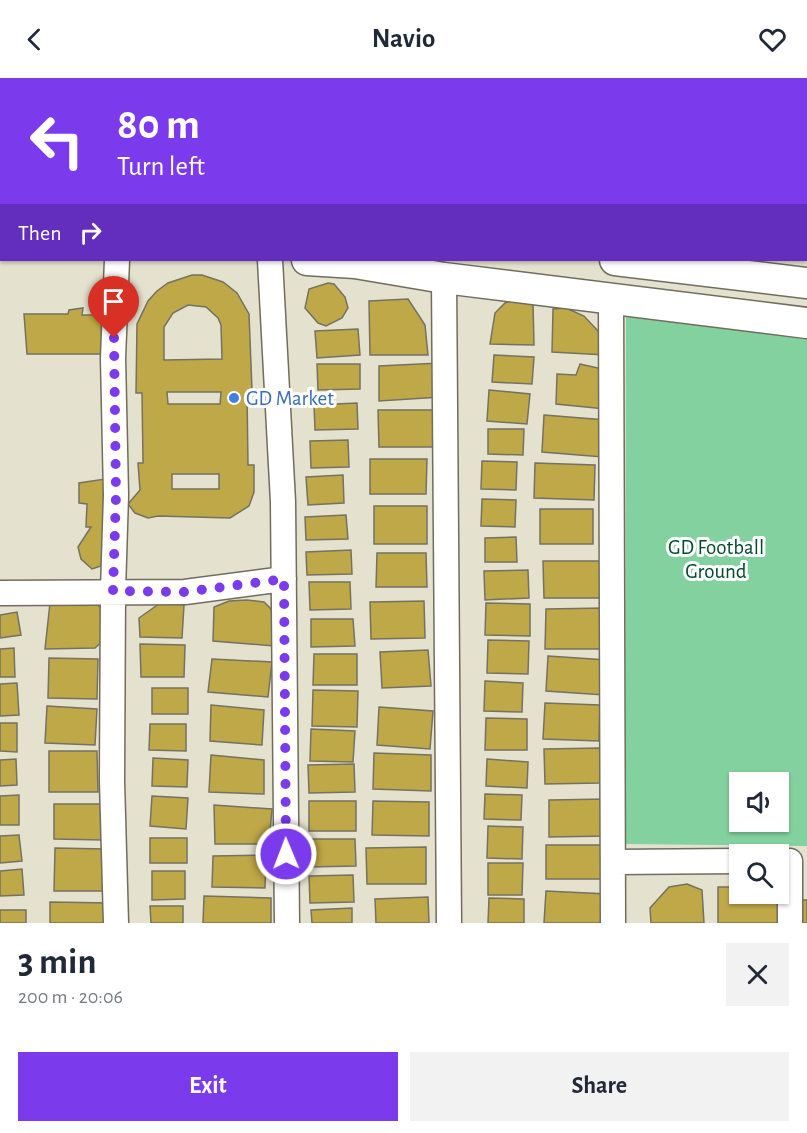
<!DOCTYPE html>
<html lang="en">
<head>
<meta charset="utf-8">
<style>
	body { margin:0; font-family:"Alegreya Sans",sans-serif; background:#f2f2f3; color:#1f2937; height:100vh; display:flex; flex-direction:column; font-size:22px; white-space:nowrap }
	* { box-sizing:border-box; margin:0 }
	p { font-size:20px; color:#747a83 }
	.icon { flex:none; width:33px; height:33px; fill:none; stroke:currentColor; stroke-width:2; stroke-linecap:round; stroke-linejoin:round }
	.map { position:relative; height:845px; overflow:hidden }
	.panel { display:flex; flex-direction:column; background:#fff; flex:1 }
	.panel>* { flex:none }
	.banner { position:absolute; left:0px; top:0px; width:807px; height:183px; box-shadow:0 2px 4px #0004; background:#7c3aed; color:#fff; overflow:hidden }
	.tools { position:absolute; left:729px; top:694px; display:grid; gap:12px }
	.tools a { display:grid; place-items:center; width:60px; height:60px; border-radius:0px; background:#fff; box-shadow:0 2px 4px #0004; font-size:30px }
	.pin { position:absolute; display:grid; place-items:center; width:51px; height:51px; color:#fff; margin:-62px -26px; border-radius:50% 50% 50% 0; rotate:-45deg; box-shadow:0 0 6px #0007 }
	.pin .icon { rotate:45deg }
	.me { position:absolute; width:66px; margin:-33px; rotate:359deg; stroke-linejoin:round; filter:drop-shadow(0 0 4px #0008) }
	.turn { display:flex; align-items:center; gap:21px; height:126px; padding:0 18px; font-size:27px }
	.turn .icon { width:78px; height:78px; stroke-width:2.5 }
	.turn b { display:block; font-size:42px; line-height:51px }
	.then { display:flex; align-items:center; height:57px; padding:0 18px; background:#0003; gap:12px; font-size:22px }
	.round { display:grid; place-items:center; flex:none; width:63px; height:63px; border-radius:0px; background:#f2f2f3 }
	.overview { display:flex; align-items:center; justify-content:space-between; height:102px; padding:0 18px }
	h1 { font-size:36px; font-weight:700; line-height:45px }
	.cta { display:flex; gap:12px; margin-top:auto; padding:12px 18px }
	.cta a { flex:1; height:69px; border-radius:0px; background:#7c3aed; color:#fff; font-size:24px; font-weight:700; line-height:69px; text-align:center }
	.cta a+a { background:#f2f2f3; color:#1f2937 }
	header { display:flex; justify-content:space-between; align-items:center; height:78px; padding:0 18px; background:#fff; font-size:27px; font-weight:700 }
	.map>svg:first-child { display:block }
	.green { fill:#83d19f; fill-rule:evenodd }
	.building { fill:#bfa847; stroke:#757262; stroke-width:1.5; fill-rule:evenodd }
	.lines { fill:none; stroke-linecap:round; stroke-linejoin:round }
	.service-casing { stroke:#706d5d; stroke-width:15 }
	.minor-casing { stroke:#706d5d; stroke-width:27 }
	.tertiary-casing { stroke:#706d5d; stroke-width:33 }
	.service { stroke:#fff; stroke-width:12 }
	.minor { stroke:#fff; stroke-width:24 }
	.tertiary { stroke:#fff; stroke-width:30 }
	.route { stroke:#7c3aed; stroke-width:10; stroke-dasharray:0 18 }
	.shop-dot { fill:#3f7fe0; stroke:#fff; stroke-width:2 }
	.labels { text-anchor:middle; dominant-baseline:central; stroke-width:6; stroke-linejoin:round; paint-order:stroke }
	.shop-label { font-size:21px; fill:#366cbe; stroke:#fff; text-anchor:start }
	.park-label { font-size:21px; fill:#004b28; stroke:#fff }
</style>
</head>
<body>
<header><svg class="icon" aria-label="back" viewBox="0 0 24 24"><path d="M15 5l-7 7 7 7"/></svg>Navio<svg class="icon" aria-label="heart" viewBox="0 0 24 24"><path d="M12 20l-8-8c-3-5 5-10 8-4 3-6 11-1 8 4z"/></svg></header>
<div class="map">
<svg width="807" height="845" viewBox="0 0 807 845">
	<rect width="100%" height="100%" fill="#e5e1cf"/>
	<path class="green" d="M 626,236 L 807,256 L 807,768 L 625,766 ZM 740,705 L 778,705 L 778,744 L 740,744 Z"/>
	<path class="building" d="M 301,0 L 336,0 L 301,2 Z
		M 384,0 L 463,0 L 383,2 Z
		M 616,0 L 720,0 L 616,2 Z
		M 192,197 L 202,197 L 223,204 L 237,215 L 249,236 L 252,312 L 247,313 L 248,387 L 254,387 L 254,414 L 249,428 L 230,440 L 158,438 L 148,440 L 135,435 L 128,426 L 140,412 L 138,385 L 143,385 L 142,315 L 136,315 L 137,246 L 148,223 L 157,213 L 168,205 ZM 188,227 L 206,229 L 218,240 L 221,247 L 222,281 L 164,282 L 164,249 L 173,235 ZM 167,314 L 221,314 L 220,326 L 168,326 ZM 172,396 L 219,396 L 219,411 L 172,411 Z
		M 328,205 L 334,206 L 345,219 L 348,230 L 342,240 L 326,248 L 318,245 L 305,230 L 309,211 Z
		M 408,221 L 425,247 L 428,277 L 370,277 L 369,223 Z
		M 517,221 L 533,226 L 534,267 L 490,266 L 495,235 L 505,225 Z
		M 83,230 L 82,237 L 101,237 L 102,276 L 27,276 L 24,236 L 68,236 L 69,232 Z
		M 566,230 L 584,238 L 599,254 L 605,277 L 552,274 L 553,231 Z
		M 358,251 L 360,277 L 317,280 L 315,253 Z
		M 494,277 L 534,279 L 532,306 L 492,304 Z
		M 440,285 L 441,319 L 379,323 L 379,288 Z
		M 317,286 L 360,286 L 360,311 L 318,312 Z
		M 580,286 L 607,292 L 605,331 L 556,326 L 557,296 L 576,297 Z
		M 489,312 L 530,316 L 527,346 L 487,343 Z
		M 357,325 L 358,351 L 315,352 L 314,327 Z
		M 378,332 L 441,332 L 441,369 L 379,369 Z
		M 544,337 L 606,342 L 603,379 L 542,374 Z
		M 488,351 L 524,351 L 523,377 L 488,376 Z
		M 348,362 L 349,389 L 311,390 L 310,363 Z
		M 370,381 L 427,381 L 426,416 L 370,416 Z
		M 482,383 L 517,384 L 516,412 L 481,411 Z
		M 535,385 L 595,387 L 594,422 L 534,420 Z
		M 343,397 L 344,425 L 308,427 L 306,399 Z
		M 105,401 L 107,486 L 92,491 L 81,481 L 78,469 L 91,449 L 86,449 L 87,426 L 79,425 L 79,405 Z
		M 482,421 L 516,422 L 515,449 L 481,448 Z
		M 374,428 L 427,428 L 427,466 L 374,466 Z
		M 540,431 L 593,431 L 593,466 L 540,466 Z
		M 346,437 L 348,461 L 306,462 L 305,439 Z
		M 516,459 L 517,484 L 485,484 L 485,460 Z
		M 351,472 L 352,496 L 307,497 L 306,474 Z
		M 377,475 L 426,475 L 427,509 L 376,509 Z
		M 543,483 L 600,483 L 601,520 L 544,520 Z
		M 528,492 L 529,520 L 485,522 L 484,493 Z
		M 309,504 L 350,504 L 351,531 L 310,532 Z
		M 247,522 L 264,524 L 271,531 L 276,547 L 274,568 L 213,563 L 214,529 L 229,523 Z
		M 163,523 L 184,527 L 182,560 L 140,559 L 139,540 Z
		M 424,523 L 425,560 L 371,561 L 370,524 Z
		M 95,524 L 102,531 L 106,560 L 95,570 L 45,571 L 50,525 Z
		M 486,525 L 530,526 L 530,558 L 485,557 Z
		M 604,530 L 604,571 L 545,571 L 546,531 Z
		M 17,534 L 21,557 L 0,560 L 0,537 Z
		M 311,541 L 353,541 L 355,568 L 311,569 Z
		M 488,562 L 529,563 L 528,596 L 487,595 Z
		M 140,566 L 185,567 L 184,599 L 141,599 Z
		M 14,570 L 15,599 L 0,599 L 0,571 Z
		M 428,572 L 431,608 L 382,610 L 380,574 Z
		M 314,576 L 357,576 L 357,607 L 313,607 Z
		M 548,578 L 607,582 L 604,617 L 546,613 Z
		M 49,580 L 98,581 L 97,621 L 48,620 Z
		M 212,581 L 272,584 L 268,619 L 208,614 Z
		M 485,603 L 523,605 L 522,634 L 484,633 Z
		M 17,605 L 19,637 L 0,638 L 0,606 Z
		M 152,610 L 188,610 L 188,636 L 152,636 Z
		M 313,612 L 358,613 L 357,649 L 312,648 Z
		M 545,625 L 600,627 L 599,663 L 543,661 Z
		M 211,627 L 264,632 L 262,667 L 210,663 Z
		M 47,628 L 97,631 L 95,667 L 45,665 Z
		M 379,629 L 433,633 L 430,671 L 377,667 Z
		M 486,640 L 527,641 L 527,672 L 485,672 Z
		M 0,645 L 17,645 L 17,674 L 0,673 Z
		M 150,646 L 186,646 L 186,673 L 149,672 Z
		M 311,651 L 355,653 L 353,684 L 310,683 Z
		M 600,670 L 601,705 L 545,706 L 544,671 Z
		M 49,673 L 97,673 L 98,714 L 49,714 Z
		M 374,675 L 431,677 L 431,713 L 373,711 Z
		M 211,677 L 264,682 L 264,716 L 209,714 Z
		M 153,680 L 188,682 L 187,709 L 152,708 Z
		M 16,681 L 17,707 L 0,708 L 0,682 Z
		M 487,681 L 528,684 L 527,710 L 486,708 Z
		M 354,686 L 355,714 L 309,715 L 308,687 Z
		M 485,716 L 522,717 L 521,742 L 484,741 Z
		M 19,717 L 19,747 L 0,747 L 0,718 Z
		M 152,718 L 188,720 L 186,751 L 150,748 Z
		M 608,721 L 608,758 L 549,759 L 549,722 Z
		M 309,723 L 356,723 L 356,753 L 309,753 Z
		M 373,723 L 429,724 L 429,758 L 372,757 Z
		M 54,726 L 102,726 L 102,762 L 54,761 Z
		M 214,727 L 272,731 L 269,766 L 215,766 Z
		M 488,748 L 523,749 L 522,781 L 487,780 Z
		M 19,757 L 22,783 L 0,785 L 0,758 Z
		M 150,760 L 187,760 L 187,785 L 150,785 Z
		M 308,761 L 355,761 L 356,788 L 308,789 Z
		M 546,767 L 603,767 L 602,801 L 546,801 Z
		M 426,769 L 426,806 L 367,806 L 366,770 Z
		M 55,770 L 105,771 L 105,813 L 54,813 Z
		M 266,777 L 265,810 L 212,809 L 213,778 Z
		M 488,785 L 523,785 L 522,817 L 488,817 Z
		M 22,791 L 24,817 L 0,818 L 0,793 Z
		M 152,793 L 185,793 L 185,821 L 152,822 Z
		M 353,797 L 354,824 L 310,825 L 309,798 Z
		M 687,806 L 702,812 L 704,845 L 651,845 L 650,830 L 669,809 Z
		M 718,809 L 740,809 L 740,816 L 778,816 L 783,825 L 782,845 L 718,845 Z
		M 546,813 L 608,816 L 607,845 L 544,845 Z
		M 204,818 L 271,820 L 271,845 L 203,845 Z
		M 428,819 L 429,845 L 376,845 L 375,821 Z
		M 489,820 L 524,821 L 524,845 L 488,845 Z
		M 800,822 L 807,822 L 807,845 L 801,845 Z
		M 50,824 L 110,825 L 110,845 L 50,845 Z
		M 150,828 L 183,828 L 183,845 L 151,845 Z
		M 352,830 L 352,845 L 312,845 L 311,832 Z
		M 0,832 L 26,832 L 26,845 L 0,845 Z"/>
	<g class="lines">
		<g class="service-casing">
			<path id="service" d="M 99,2 L 100,0
				M 194,2 L 194,0"/>
		</g>
		<g class="minor-casing">
			<path id="minor" d="M 39,2 L 39,0
				M 270,182 L 283,424 L 287,845
				M 444,200 L 449,845
				M 611,221 L 613,845
				M 0,515 L 185,514 L 284,501
				M 790,783 L 790,845
				M 613,784 L 740,783
				M 116,845 L 112,703 L 113,513 L 116,417 L 113,280 L 117,182"/>
		</g>
		<g class="tertiary-casing">
			<path id="tertiary" d="M 0,106 L 2,106
				M 0,146 L 2,146
				M 307,182 L 355,185 L 444,200 L 807,245
				M 615,182 L 807,205"/>
		</g>
		<use href="#service" class="service"/>
		<use href="#minor" class="minor"/>
		<use href="#tertiary" class="tertiary"/>
	</g>
	<g class="lines">
		<path class="route" d="M 114,260 L 116,417 L 113,513 L 185,514 L 284,501 L 286,776"/>
	</g>
	<circle class="shop-dot" cx="234" cy="320" r="6"/>
	<g class="labels">
		<g class="shop-label">
			<text x="246" y="320">GD Market</text>
		</g>
		<g class="park-label">
			<text x="716" y="469">GD Football<tspan x="716" dy="24">Ground</tspan></text>
		</g>
	</g>
</svg>
<div class="tools">
<a><svg class="icon" aria-label="sound" viewBox="0 0 24 24"><path d="M4 9h4l5-4v14l-5-4H4zM17 9q2 3 0 6"/></svg></a>
<a><svg class="icon" aria-label="search" viewBox="0 0 24 24"><circle cx="10" cy="10" r="6"/><path d="M15 15l6 6"/></svg></a>
</div>
<div class="pin" style="left:114px;top:260px;background:#d93025"><svg class="icon" aria-label="arrive" viewBox="0 0 24 24"><path d="M6 21V4h12l-3 4 3 4H6"/></svg></div>
<svg class="me" style="left:286px;top:776px" viewBox="-20 -20 40 40"><circle r="17" fill="#7c3aed" stroke="#fff" stroke-width="3"/><path d="M0-11L8 9 0 5-8 9z" fill="#fff"/></svg>
<div class="banner">
<div class="turn"><svg class="icon" aria-label="left" viewBox="0 0 24 24"><path d="M17 20v-9H6M10 6l-5 5 5 5"/></svg><div><b>80 m</b>Turn left</div></div>
<div class="then">Then<svg class="icon" aria-label="right" viewBox="0 0 24 24"><path d="M7 20v-9h11M14 6l5 5-5 5"/></svg></div>
</div>
</div>
<section class="panel">
<div class="overview"><div><h1>3 min</h1><p>200 m · 20:06</p></div><a class="round"><svg class="icon" aria-label="close" viewBox="0 0 24 24"><path d="M6 6l12 12M18 6L6 18"/></svg></a></div>
<div class="cta"><a>Exit</a><a>Share</a></div>
</section>
</body>
</html>
